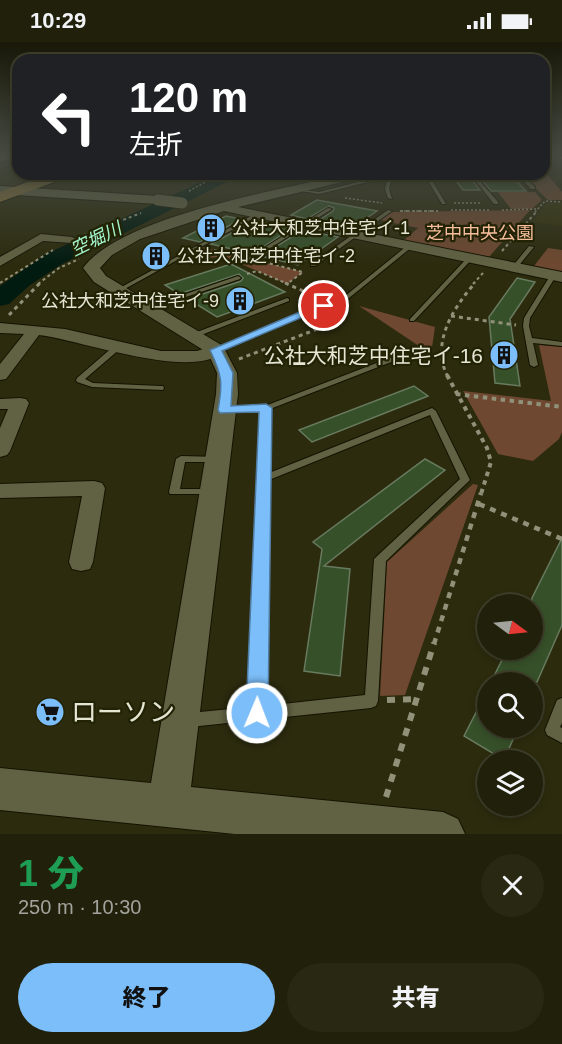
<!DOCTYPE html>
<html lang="ja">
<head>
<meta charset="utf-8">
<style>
	body { margin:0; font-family:Helvetica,"Noto Sans JP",sans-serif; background:#292813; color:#f1f3f6; height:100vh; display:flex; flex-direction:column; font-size:22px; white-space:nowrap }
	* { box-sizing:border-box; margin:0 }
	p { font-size:20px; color:#a2a39c }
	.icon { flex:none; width:33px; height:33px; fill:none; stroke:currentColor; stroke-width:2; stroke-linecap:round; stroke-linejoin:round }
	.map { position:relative; height:792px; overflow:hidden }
	.side { display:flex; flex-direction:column; background:#21200a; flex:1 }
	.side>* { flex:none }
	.banner { position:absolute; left:12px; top:12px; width:538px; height:126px; border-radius:18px; box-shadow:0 3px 9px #0003,0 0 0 2px #3e3e2b; background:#202124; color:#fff; overflow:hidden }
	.needle { width:39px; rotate:105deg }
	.controls { position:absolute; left:477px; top:552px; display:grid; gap:12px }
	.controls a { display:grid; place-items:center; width:66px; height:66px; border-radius:50%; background:#21200a; box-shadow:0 3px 9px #0003,0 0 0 2px #3e3e2b; font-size:30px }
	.pin { position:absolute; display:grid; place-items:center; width:51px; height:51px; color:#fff; margin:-26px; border:3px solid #fff; border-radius:50%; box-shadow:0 2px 6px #0007 }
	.me { position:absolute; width:66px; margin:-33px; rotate:1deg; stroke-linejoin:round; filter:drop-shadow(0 0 4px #0008) }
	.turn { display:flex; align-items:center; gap:21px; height:126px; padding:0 18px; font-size:27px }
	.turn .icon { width:78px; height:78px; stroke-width:2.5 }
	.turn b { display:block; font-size:42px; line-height:51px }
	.round { display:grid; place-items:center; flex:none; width:63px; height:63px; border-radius:32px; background:#292813 }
	.head { display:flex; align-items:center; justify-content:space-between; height:102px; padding:0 18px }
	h1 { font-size:36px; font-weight:800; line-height:45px; color:#1e9e55 }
	.button { display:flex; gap:12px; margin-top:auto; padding:12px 18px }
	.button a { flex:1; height:69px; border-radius:36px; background:#7cbef9; color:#111; font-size:24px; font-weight:800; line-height:69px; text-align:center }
	.button a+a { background:#292813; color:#f1f3f6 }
	.status { display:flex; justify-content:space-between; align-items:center; height:42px; padding:0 30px; background:#21200a; direction:ltr }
	.status svg { height:16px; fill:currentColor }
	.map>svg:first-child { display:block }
	.built { fill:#32310a }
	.green { fill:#6e4830 }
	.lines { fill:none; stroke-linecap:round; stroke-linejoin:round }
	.river { fill:#011b10; fill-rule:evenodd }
	.building { fill:#365029; stroke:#687a5f; stroke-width:1.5 }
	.service-casing { stroke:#151300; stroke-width:2 }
	.minor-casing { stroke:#151300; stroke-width:2 }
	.tertiary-casing { stroke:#151300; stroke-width:2 }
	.primary-casing { stroke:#151300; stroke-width:2 }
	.path-far5 { stroke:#91917a; stroke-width:1.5; stroke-dasharray:2 2; stroke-linecap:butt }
	.path-far4 { stroke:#91917a; stroke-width:2; stroke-dasharray:3 3; stroke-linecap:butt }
	.path-far3 { stroke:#91917a; stroke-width:3; stroke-dasharray:4 4; stroke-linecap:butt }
	.path-far2 { stroke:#91917a; stroke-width:4; stroke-dasharray:4.5 4.5; stroke-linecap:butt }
	.path-far1 { stroke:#91917a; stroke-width:4.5; stroke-dasharray:6 6; stroke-linecap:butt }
	.path { stroke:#91917a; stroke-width:6; stroke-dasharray:8 8; stroke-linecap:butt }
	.service { fill:#616243; fill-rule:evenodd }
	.minor { fill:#616243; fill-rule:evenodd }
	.tertiary { fill:#616243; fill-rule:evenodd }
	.primary { fill:#89733e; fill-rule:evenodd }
	.tertiary-bridge-casing { stroke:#151300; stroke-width:12; stroke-linecap:butt }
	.tertiary-bridge { stroke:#616243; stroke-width:11 }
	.route { fill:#7cbef9; stroke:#517ca2; stroke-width:1.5 }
	.labels { text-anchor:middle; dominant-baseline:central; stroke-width:4.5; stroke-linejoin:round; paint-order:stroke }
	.far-poi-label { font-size:18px; fill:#e5e6d4; stroke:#222204; text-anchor:start }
	.far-park-label { font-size:18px; fill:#f6be9c; stroke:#222204 }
	.far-water-label { font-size:18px; font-style:italic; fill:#a4f8d0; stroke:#222204 }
	.poi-label { font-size:21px; fill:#e5e6d4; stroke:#222204; text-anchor:end }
	.near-poi-label { font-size:26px; fill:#e5e6d4; stroke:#222204; text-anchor:start }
</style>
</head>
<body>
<div class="status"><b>10:29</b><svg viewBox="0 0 49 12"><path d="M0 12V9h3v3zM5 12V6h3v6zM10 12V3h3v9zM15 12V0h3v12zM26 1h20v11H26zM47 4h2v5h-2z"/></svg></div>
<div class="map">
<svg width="562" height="792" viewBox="0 0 562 792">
	<rect width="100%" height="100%" fill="#2c2b0e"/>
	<path class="built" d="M 547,160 L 562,160 L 562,184 L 533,180 Z"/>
	<path class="green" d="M 545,130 L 562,150 L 562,158 L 548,158 L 521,132 L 544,132 Z
		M 498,150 L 535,150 L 542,158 L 532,167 L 511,167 Z
		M 530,168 L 489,215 L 403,199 L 418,186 L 380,178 L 392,170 Z
		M 202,205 L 303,230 L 287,242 L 232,218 L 218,215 L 175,219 Z
		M 548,206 L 562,208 L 562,230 L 534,224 Z
		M 359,264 L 435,285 L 431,312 Z
		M 539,303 L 562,305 L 562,390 L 559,397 L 533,419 L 498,412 L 463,349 L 551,359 Z
		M 473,442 L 478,443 L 405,653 L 380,654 L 387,520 Z"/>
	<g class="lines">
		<path class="river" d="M 218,132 L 239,132 L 237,135 L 62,222 L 30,243 L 9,262 L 0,264 L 0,244 L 46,212 Z"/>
	</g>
	<path class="building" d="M 451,132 L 468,132 L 480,148 L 463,148 Z
		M 477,132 L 510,132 L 526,149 L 491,149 Z
		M 317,158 L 377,169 L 352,186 L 318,179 L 333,169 L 334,166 L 329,164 L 307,177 L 291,173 Z
		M 226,174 L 241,177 L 200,200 L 183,196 Z
		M 252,180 L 292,186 L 257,209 L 264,212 L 303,188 L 338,195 L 298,223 L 211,202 Z
		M 231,222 L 285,250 L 217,275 L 188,257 L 241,239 L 243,236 L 239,232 L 179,252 L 165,243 Z
		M 517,236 L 535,240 L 510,277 L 520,344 L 495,341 L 489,275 Z
		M 414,344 L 428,354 L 312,400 L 299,388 Z
		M 425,417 L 445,428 L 324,524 L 350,527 L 340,634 L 304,629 L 322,507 L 313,500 Z
		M 562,496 L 562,583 L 537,640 L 491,640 L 507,608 L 532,608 L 532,556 Z
		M 488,647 L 488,686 L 518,686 L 504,718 L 464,694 Z"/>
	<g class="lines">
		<g class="service-casing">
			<path id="service" d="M 381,132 L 385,132 L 391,139 L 389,147 L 392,157 L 388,156 L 385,147 L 387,139 L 384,136 L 319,152 L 295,148 L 297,147 L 319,150 L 382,134 Z
				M 424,132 L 428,132 L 446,162 L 442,162 Z
				M 470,132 L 474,132 L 498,160 L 498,162 L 494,162 Z
				M 517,132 L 521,132 L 535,145 L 535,147 L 531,147 Z
				M 328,166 L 332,167 L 264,210 L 259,209 Z
				M 388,168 L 392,169 L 315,224 L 311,224 L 311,222 Z
				M 255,172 L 259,173 L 121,249 L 116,248 Z
				M 408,203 L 413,204 L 338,265 L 334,265 L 334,263 Z
				M 529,204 L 534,205 L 516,227 L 512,227 L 512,225 Z
				M 468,215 L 473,216 L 414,279 L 410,279 L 410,277 Z
				M 553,232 L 556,234 L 530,276 L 529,284 L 532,296 L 562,300 L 562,304 L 533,301 L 538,323 L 534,325 L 530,323 L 523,284 L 524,276 L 550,234 Z
				M 238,234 L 241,236 L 240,237 L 150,267 L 146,267 L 145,266 Z
				M 287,256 L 289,257 L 289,259 L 196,295 L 193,295 L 189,293 Z
				M 324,262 L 326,263 L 326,265 L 219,310 L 213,310 L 212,308 Z
				M 114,304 L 120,304 L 121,306 L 85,337 L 93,341 L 160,344 L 163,344 L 164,346 L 163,348 L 92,345 L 77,340 L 76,338 L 77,336 Z
				M 392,315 L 398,315 L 399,317 L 270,367 L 269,431 L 432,366 L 436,369 L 470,438 L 386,519 L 378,659 L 376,664 L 371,666 L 190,685 L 185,683 L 183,678 L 185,673 L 190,671 L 250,665 L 262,369 L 224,371 L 220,368 L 224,365 L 265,364 ZM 430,373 L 460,437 L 374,517 L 365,653 L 264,664 L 269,438 Z
				M 181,414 L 219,415 L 221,417 L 219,419 L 216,420 L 185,420 L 180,447 L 210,447 L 214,448 L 215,450 L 214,452 L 170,452 L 169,450 L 176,417 Z
				M 562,656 L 562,681 L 560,685 L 562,686 L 562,701 L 547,693 L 545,688 L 557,658 Z"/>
		</g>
		<g class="minor-casing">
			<path id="minor" d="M 5,112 L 18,112 L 18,114 L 0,120 L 0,114 Z
				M 41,192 L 72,195 L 78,198 L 72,201 L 43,199 L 0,224 L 0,215 Z
				M 0,281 L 65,287 L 161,309 L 197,309 L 216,303 L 224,308 C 198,341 77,297 39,293 L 6,337 L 0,338 L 0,322 L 24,292 L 0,291 Z
				M 20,356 L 26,357 L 29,361 L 10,409 L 7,413 L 0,415 L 0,386 L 8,367 L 0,367 L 0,357 Z
				M 94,439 L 102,441 L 105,446 L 93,520 L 90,527 L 81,529 L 72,527 L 69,520 L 82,454 L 0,456 L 0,442 Z"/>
		</g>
		<g class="tertiary-casing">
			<path id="tertiary" d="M 348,132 L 369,132 L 367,134 L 238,165 L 562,230 L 562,240 L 224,169 L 140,197 L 112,213 L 100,226 L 106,234 L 223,304 L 237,331 L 238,352 L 191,745 L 443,770 L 458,777 L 465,792 L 235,792 L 0,768 L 0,726 L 151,741 L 216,352 L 217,331 L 208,311 L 94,240 L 83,226 C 121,174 284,147 348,132 Z
				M 0,144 L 158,154 L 164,158 L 158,162 L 0,152 Z"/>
		</g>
		<g class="primary-casing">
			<path id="primary" d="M 50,132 L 70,132 L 68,135 L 0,160 L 0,150 Z"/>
		</g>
		<path class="path-far5" d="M 544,116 L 562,116
			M 189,149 L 220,132
			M 345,156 L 382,161
			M 454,161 L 482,161
			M 451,168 L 489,168
			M 502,168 L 537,167
			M 400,169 L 438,169
			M 535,170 L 545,159 L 562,160"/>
		<path class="path-far4" d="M 400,169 L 438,169
			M 84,193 L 141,171
			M 214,208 L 256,218
			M 502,209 L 537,169
			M 264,220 L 303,230 L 287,242
			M 247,232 L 257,229 L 288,242
			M 0,241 L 53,208
			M 38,242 L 59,226 L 79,217
			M 473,242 L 483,231"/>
		<path class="path-far3" d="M 285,241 L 317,255
			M 9,273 L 40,241
			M 451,274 L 516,283
			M 239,317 L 320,286
			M 448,335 C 430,302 453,266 475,241"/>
		<path class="path-far2" d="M 447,333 L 487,406 L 491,420 L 481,452
			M 456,352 L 562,365"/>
		<path class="path-far1" d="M 479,462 L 562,497
			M 434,602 L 481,451"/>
		<path class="path" d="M 387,658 L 417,657
			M 386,755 L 434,601"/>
		<use href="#service" class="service"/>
		<use href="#minor" class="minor"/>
		<use href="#tertiary" class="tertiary"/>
		<use href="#primary" class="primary"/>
		<g class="tertiary-bridge-casing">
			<path id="tertiary-bridge" d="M 158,158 L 182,161"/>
		</g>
		<use href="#tertiary-bridge" class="tertiary-bridge"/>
	</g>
	<linearGradient id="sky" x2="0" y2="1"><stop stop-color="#181808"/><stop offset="0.5" stop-color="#454a41"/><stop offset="1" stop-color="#454a41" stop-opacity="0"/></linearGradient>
	<rect width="562" height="223" fill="url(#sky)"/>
	<path class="route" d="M 321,261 L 329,264 L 222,309 L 233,331 L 231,364 L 266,362 L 272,366 L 268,671 L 265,678 L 257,681 L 250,678 L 246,671 L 259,370 L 220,371 L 218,368 C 223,341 222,333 210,308 Z"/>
	<defs>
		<g id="building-disc" transform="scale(1.5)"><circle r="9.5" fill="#7cbef9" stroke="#222204"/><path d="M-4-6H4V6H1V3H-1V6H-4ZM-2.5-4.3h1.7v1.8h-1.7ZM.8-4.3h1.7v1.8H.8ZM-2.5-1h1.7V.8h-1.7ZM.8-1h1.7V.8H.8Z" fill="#111"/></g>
		<g id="supermarket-disc" transform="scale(1.5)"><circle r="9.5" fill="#7cbef9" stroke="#222204"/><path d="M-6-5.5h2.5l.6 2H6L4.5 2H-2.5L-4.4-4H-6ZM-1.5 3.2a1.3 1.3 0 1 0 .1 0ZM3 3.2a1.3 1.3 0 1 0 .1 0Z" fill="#111"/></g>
	</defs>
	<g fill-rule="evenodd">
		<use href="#building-disc" x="211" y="186"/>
		<use href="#building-disc" x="156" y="214"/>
		<use href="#building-disc" x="240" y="259"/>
		<use href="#building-disc" x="504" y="313"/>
		<use href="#supermarket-disc" x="50" y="670"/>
	</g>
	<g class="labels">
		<g class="far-poi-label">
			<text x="232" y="186">公社大和芝中住宅イ-1</text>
			<text x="177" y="214">公社大和芝中住宅イ-2</text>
			<text x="219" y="259" text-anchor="end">公社大和芝中住宅イ-9</text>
		</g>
		<g class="far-park-label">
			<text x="480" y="191">芝中中央公園</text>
		</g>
		<g class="far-water-label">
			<text transform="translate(96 197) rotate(-26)">空堀川</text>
		</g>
		<g class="poi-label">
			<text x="483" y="313">公社大和芝中住宅イ-16</text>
		</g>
		<g class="near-poi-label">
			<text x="71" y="670">ローソン</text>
		</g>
	</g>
</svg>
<div class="controls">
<a><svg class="needle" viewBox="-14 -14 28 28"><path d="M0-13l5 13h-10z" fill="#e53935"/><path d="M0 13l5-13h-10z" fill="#a2a39c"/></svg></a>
<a><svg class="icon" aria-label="search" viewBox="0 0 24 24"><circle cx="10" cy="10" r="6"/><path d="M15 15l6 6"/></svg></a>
<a><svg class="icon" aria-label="layers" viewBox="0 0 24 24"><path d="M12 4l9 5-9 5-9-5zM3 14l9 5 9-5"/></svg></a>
</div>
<div class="pin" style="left:324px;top:264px;background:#d93025"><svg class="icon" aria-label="arrive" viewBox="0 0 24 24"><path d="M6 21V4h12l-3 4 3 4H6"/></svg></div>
<svg class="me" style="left:257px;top:671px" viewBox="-20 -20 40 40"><circle r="17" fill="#7cbef9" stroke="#fff" stroke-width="3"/><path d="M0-11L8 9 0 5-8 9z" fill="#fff"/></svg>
<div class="banner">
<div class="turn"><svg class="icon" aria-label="left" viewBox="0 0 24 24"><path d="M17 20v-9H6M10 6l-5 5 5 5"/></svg><div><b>120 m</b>左折</div></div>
</div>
</div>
<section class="side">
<div class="head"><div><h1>1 分</h1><p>250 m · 10:30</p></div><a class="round"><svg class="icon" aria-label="close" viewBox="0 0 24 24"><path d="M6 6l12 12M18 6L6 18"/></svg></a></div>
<div class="button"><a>終了</a><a>共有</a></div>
</section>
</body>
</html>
